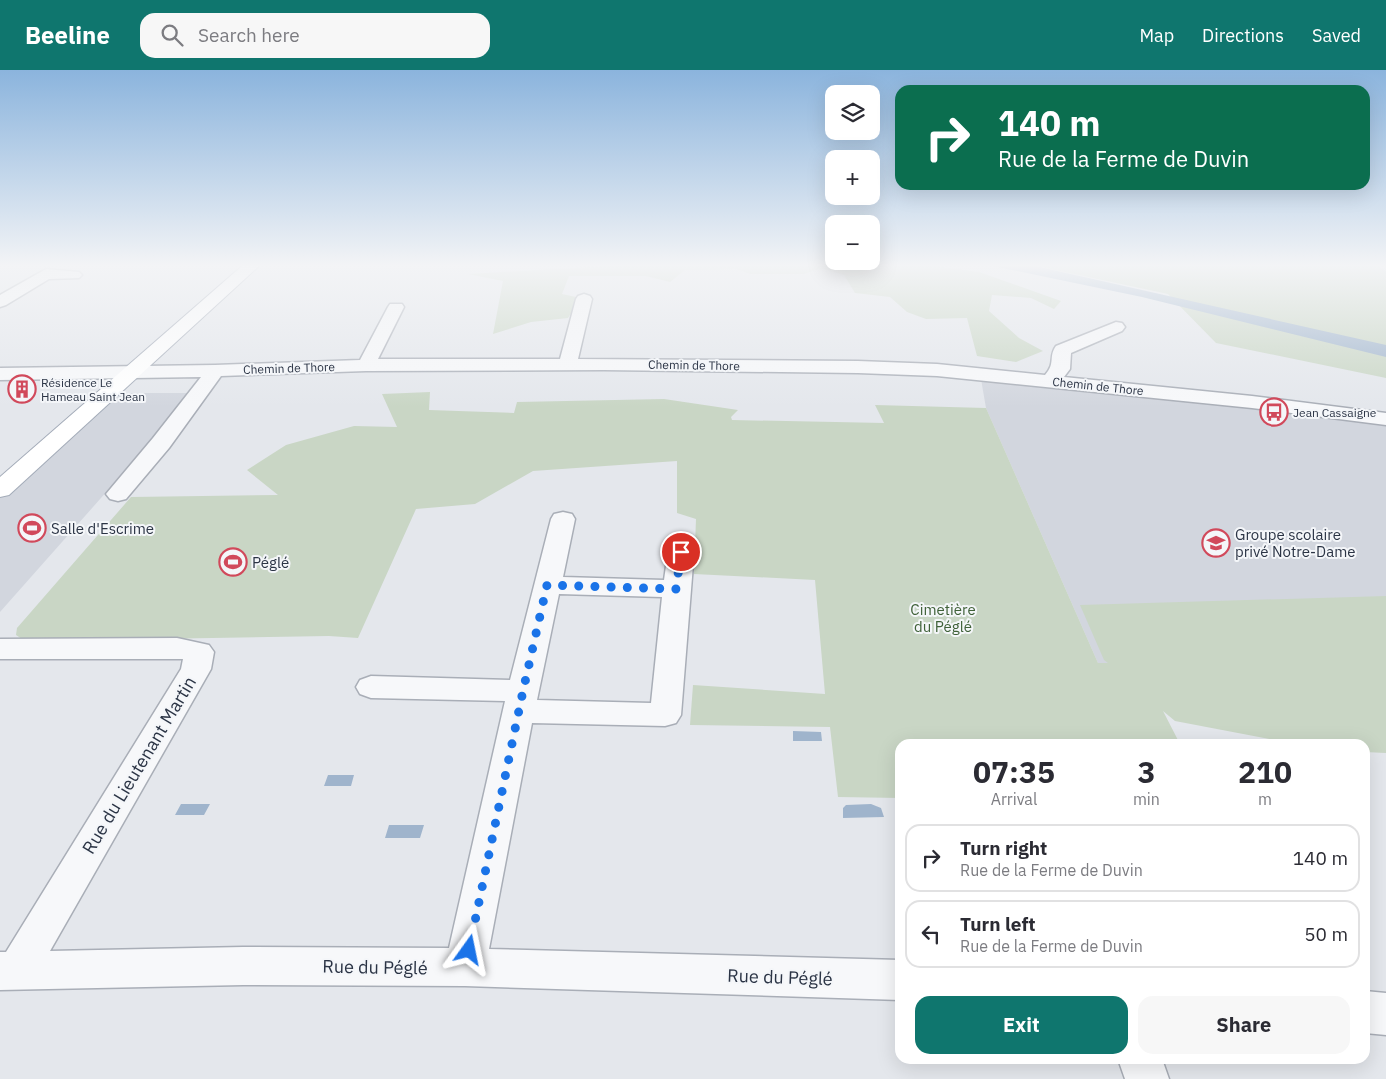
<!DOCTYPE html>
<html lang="en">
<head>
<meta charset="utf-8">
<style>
	body { margin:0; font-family:"IBM Plex Sans",sans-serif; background:#f7f7f7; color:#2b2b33; height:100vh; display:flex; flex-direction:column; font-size:19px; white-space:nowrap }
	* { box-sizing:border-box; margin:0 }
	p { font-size:16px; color:#7c7c81 }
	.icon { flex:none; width:28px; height:28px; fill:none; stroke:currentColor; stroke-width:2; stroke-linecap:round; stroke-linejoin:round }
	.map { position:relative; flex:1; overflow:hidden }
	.details { position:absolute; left:895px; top:669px; width:475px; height:325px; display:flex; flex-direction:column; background:#fff; border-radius:15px; box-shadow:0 5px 20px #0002 }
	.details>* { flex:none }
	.guide { position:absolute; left:895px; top:15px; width:475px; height:105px; border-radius:15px; box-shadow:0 5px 20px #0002; background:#0b6e4f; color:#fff; overflow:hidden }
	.fabs { position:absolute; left:825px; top:15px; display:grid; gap:10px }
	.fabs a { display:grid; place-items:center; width:55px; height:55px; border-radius:10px; background:#fff; box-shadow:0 5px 20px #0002; font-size:25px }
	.pin { position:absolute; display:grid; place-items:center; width:42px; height:42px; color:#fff; margin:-21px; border:2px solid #fff; border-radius:50%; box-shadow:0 1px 5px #0007 }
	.me { position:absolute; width:55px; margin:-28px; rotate:12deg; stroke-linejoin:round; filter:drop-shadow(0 0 4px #0008) }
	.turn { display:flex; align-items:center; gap:18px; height:105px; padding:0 20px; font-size:22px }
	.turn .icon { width:65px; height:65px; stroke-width:2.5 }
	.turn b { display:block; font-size:35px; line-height:42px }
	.eta { display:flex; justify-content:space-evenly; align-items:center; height:85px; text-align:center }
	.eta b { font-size:30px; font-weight:700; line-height:35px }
	.button { display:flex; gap:10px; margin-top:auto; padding:10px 20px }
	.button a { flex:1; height:58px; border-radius:15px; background:#0f766e; color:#fff; font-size:20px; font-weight:700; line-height:58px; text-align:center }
	.button a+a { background:#f7f7f7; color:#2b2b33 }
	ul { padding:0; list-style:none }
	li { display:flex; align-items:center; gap:15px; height:68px; margin:0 10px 8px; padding:0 10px; border:2px solid #e1e1e2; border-radius:15px }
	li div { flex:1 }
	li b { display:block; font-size:19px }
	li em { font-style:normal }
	header { display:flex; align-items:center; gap:30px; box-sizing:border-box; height:70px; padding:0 25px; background:#0f766e; color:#fff }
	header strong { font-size:24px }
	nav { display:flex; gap:28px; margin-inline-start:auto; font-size:18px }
	.search { width:350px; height:45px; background:#f7f7f7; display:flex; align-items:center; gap:12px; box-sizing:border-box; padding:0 18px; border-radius:15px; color:#7c7c81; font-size:19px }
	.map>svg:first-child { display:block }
	.built { fill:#d2d6de }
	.green { fill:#c9d6c5 }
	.water { fill:#9fb4cc }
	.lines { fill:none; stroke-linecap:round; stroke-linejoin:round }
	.minor-casing { stroke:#a9aeb7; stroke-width:3 }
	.major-casing { stroke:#a3abb8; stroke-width:2 }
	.minor { fill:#f7f8fa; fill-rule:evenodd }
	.major { fill:#fff; fill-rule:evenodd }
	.route { stroke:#1a73e8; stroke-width:9; stroke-dasharray:0 16.2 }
	.labels { text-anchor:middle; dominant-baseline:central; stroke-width:4; stroke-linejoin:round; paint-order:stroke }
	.far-street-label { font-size:12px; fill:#2b3445; stroke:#f4f6f9 }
	.far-poi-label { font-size:12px; fill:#2b3445; stroke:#f4f6f9; text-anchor:start }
	.poi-label { font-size:15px; fill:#2b3445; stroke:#f4f6f9; text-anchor:start }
	.park-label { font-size:15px; fill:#3f6138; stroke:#f4f6f9 }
	.near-street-label { font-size:18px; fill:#2b3445; stroke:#f4f6f9 }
</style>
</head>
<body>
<header>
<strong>Beeline</strong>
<div class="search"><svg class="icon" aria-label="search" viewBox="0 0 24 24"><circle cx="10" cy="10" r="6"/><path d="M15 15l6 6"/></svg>Search here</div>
<nav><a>Map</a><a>Directions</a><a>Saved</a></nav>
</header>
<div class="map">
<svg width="1386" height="1009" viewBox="0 0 1386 1009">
	<rect width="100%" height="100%" fill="#e4e7ec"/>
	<path class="built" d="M 981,309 L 1309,341 L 1386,353 L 1386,607 L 1098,593 L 986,338 Z
		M 114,323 L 194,323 L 0,542 L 0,419 Z"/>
	<path class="green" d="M 608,196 L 934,196 L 979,202 L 1061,231 L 1054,239 L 1031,228 L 992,225 L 989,241 L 1019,268 L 1043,281 L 1016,292 L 977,286 L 967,248 L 926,249 L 907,242 L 890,227 L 855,223 L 844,205 L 822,198 L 804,204 L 750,204 L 737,199 L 685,200 L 670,212 L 646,206 L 569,206 L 562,224 L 581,228 L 568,248 L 531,252 L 493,264 L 503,211 L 468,204 Z
		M 1037,196 L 1377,196 L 1386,201 L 1386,308 L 1216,273 L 1168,224 Z
		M 430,322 L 429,340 L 514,343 L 517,332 L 664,329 L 738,340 L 731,347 L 732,350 L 884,353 L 875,335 L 986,338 L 1098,593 L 1108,593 L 1104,590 L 1080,535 L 1386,526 L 1386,683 L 1365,682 L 1365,674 L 1295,674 L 1175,651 L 1163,641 L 1180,674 L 900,674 L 900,728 L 838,727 L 830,657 L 690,655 L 693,615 L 825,624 L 815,510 L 694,504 L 696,449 L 677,443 L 677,391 L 533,401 L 475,434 L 416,439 L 358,568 L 329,566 L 35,571 L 22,569 L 16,565 L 17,558 L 131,427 L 278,425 L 247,400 L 286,375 L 354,356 L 397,357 L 382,324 Z"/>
	<path class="water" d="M 993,196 L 1035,196 L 1386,275 L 1386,287 L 1142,227 Z
		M 793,661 L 821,662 L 822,671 L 793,671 Z
		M 328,705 L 354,705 L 351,716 L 324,716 Z
		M 181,734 L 210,734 L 204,745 L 175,745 Z
		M 871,734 L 881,738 L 884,747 L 843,748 L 843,738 L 846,735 Z
		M 389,755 L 424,755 L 420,768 L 385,768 Z"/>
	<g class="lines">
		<g class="minor-casing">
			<path id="minor" d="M 46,199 L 79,202 L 82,205 L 79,208 L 49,209 L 6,235 L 0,237 L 0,225 Z
				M 584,224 L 590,226 L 592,229 L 578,289 L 858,291 L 937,294 L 1045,305 C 1056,293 1048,287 1056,276 L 1116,252 L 1122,253 L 1125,257 L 1122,261 L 1071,283 L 1070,299 L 1064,307 L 1252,326 L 1386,343 L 1386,355 L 1252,338 L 937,306 L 858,303 L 604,300 L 366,301 L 221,306 L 169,378 L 126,429 L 118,431 L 110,429 L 106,424 L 153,368 L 201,307 L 0,310 L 0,298 L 215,295 L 360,290 L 388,237 L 390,234 L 402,234 L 404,237 L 378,289 L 560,289 L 576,229 L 578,226 Z
				M 563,442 L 572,444 L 575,449 L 563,507 L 664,510 L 668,482 L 672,477 L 681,474 L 690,477 L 694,482 L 681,645 L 676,653 L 665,656 L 532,653 L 489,879 L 900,890 L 900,930 L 465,916 L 243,915 L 0,920 L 0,882 L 6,882 L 181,599 L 183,589 L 0,589 L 0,569 L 177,568 L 209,575 L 214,582 L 211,599 L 50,881 L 243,877 L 449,878 L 505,631 L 371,628 L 360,624 L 356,617 L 360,610 L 371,606 L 510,610 L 551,449 L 554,444 ZM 559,524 L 662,527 L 651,633 L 537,630 Z
				M 1365,921 L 1386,923 L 1386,965 L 1365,963 Z
				M 1118,989 L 1162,989 L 1169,1009 L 1125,1009 Z"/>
		</g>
		<g class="major-casing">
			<path id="major" d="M 242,196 L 259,196 L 9,425 L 0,427 L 0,407 Z"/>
		</g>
		<use href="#minor" class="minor"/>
		<use href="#major" class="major"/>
	</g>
	<linearGradient id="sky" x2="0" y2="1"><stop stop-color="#8bb4dd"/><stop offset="0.58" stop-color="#f3f4f6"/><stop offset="1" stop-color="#f3f4f6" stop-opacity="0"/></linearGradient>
	<rect width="1386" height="337" fill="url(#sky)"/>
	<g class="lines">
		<path class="route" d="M 469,880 L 523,621 L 547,515 L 676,519 L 681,482"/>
	</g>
	<defs>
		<g id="building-ring" transform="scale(1.4375)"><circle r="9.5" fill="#f4f6f9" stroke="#d1495b" stroke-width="1.5"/><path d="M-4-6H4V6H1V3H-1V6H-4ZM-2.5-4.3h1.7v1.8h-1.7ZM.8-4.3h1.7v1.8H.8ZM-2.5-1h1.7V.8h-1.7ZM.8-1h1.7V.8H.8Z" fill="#d1495b"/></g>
		<g id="bus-ring" transform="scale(1.4375)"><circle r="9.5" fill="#f4f6f9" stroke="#d1495b" stroke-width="1.5"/><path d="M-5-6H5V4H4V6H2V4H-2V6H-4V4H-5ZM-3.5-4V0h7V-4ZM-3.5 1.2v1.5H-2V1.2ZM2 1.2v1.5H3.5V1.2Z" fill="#d1495b"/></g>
		<g id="stadium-ring" transform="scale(1.4375)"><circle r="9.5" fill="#f4f6f9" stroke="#d1495b" stroke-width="1.5"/><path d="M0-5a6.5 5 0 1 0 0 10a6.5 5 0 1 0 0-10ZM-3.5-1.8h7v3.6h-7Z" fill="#d1495b"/></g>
		<g id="school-ring" transform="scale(1.4375)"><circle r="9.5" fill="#f4f6f9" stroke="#d1495b" stroke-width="1.5"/><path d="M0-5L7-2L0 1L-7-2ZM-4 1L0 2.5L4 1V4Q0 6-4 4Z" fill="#d1495b"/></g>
	</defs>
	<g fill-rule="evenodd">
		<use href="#building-ring" x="22" y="319"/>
		<use href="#bus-ring" x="1274" y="342"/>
		<use href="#stadium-ring" x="32" y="458"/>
		<use href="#school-ring" x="1216" y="473"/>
		<use href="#stadium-ring" x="233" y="492"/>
	</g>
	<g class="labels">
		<g class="far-street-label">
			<text transform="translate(694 295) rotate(1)">Chemin de Thore</text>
			<text transform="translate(289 298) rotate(-2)">Chemin de Thore</text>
			<text transform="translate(1098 316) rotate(6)">Chemin de Thore</text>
		</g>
		<g class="far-poi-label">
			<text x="41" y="312">Résidence Le<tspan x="41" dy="14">Hameau Saint Jean</tspan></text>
			<text x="1293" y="342">Jean Cassaigne</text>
		</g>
		<g class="poi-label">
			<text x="51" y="458">Salle d'Escrime</text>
			<text x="1235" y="464">Groupe scolaire<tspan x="1235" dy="17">privé Notre-Dame</tspan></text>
			<text x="252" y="492">Péglé</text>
		</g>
		<g class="park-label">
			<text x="943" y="539">Cimetière<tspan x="943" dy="17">du Péglé</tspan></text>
		</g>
		<g class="near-street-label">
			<text transform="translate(139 695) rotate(-59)">Rue du Lieutenant Martin</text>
			<text transform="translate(375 897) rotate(1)">Rue du Péglé</text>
			<text transform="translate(780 907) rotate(2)">Rue du Péglé</text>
		</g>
	</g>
</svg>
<div class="fabs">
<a><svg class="icon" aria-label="layers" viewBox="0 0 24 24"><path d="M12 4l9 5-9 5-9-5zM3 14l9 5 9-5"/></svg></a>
<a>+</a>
<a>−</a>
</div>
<div class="pin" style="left:681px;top:482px;background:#d93025"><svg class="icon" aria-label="arrive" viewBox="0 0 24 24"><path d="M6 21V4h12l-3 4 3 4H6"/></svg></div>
<svg class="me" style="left:469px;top:880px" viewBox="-20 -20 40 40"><path d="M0-17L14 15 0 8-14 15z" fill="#1a73e8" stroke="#fff" stroke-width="4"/></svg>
<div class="guide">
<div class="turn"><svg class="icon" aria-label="right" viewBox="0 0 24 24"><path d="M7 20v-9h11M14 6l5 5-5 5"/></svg><div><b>140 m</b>Rue de la Ferme de Duvin</div></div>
</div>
<section class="details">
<div class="eta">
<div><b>07:35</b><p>Arrival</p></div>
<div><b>3</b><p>min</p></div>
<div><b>210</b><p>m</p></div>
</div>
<ul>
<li><svg class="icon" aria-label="right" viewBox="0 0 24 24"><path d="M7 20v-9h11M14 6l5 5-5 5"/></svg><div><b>Turn right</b><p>Rue de la Ferme de Duvin</p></div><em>140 m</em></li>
<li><svg class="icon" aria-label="left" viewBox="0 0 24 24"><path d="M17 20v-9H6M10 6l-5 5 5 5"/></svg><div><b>Turn left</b><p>Rue de la Ferme de Duvin</p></div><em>50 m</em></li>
</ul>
<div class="button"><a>Exit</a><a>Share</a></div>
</section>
</div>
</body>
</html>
